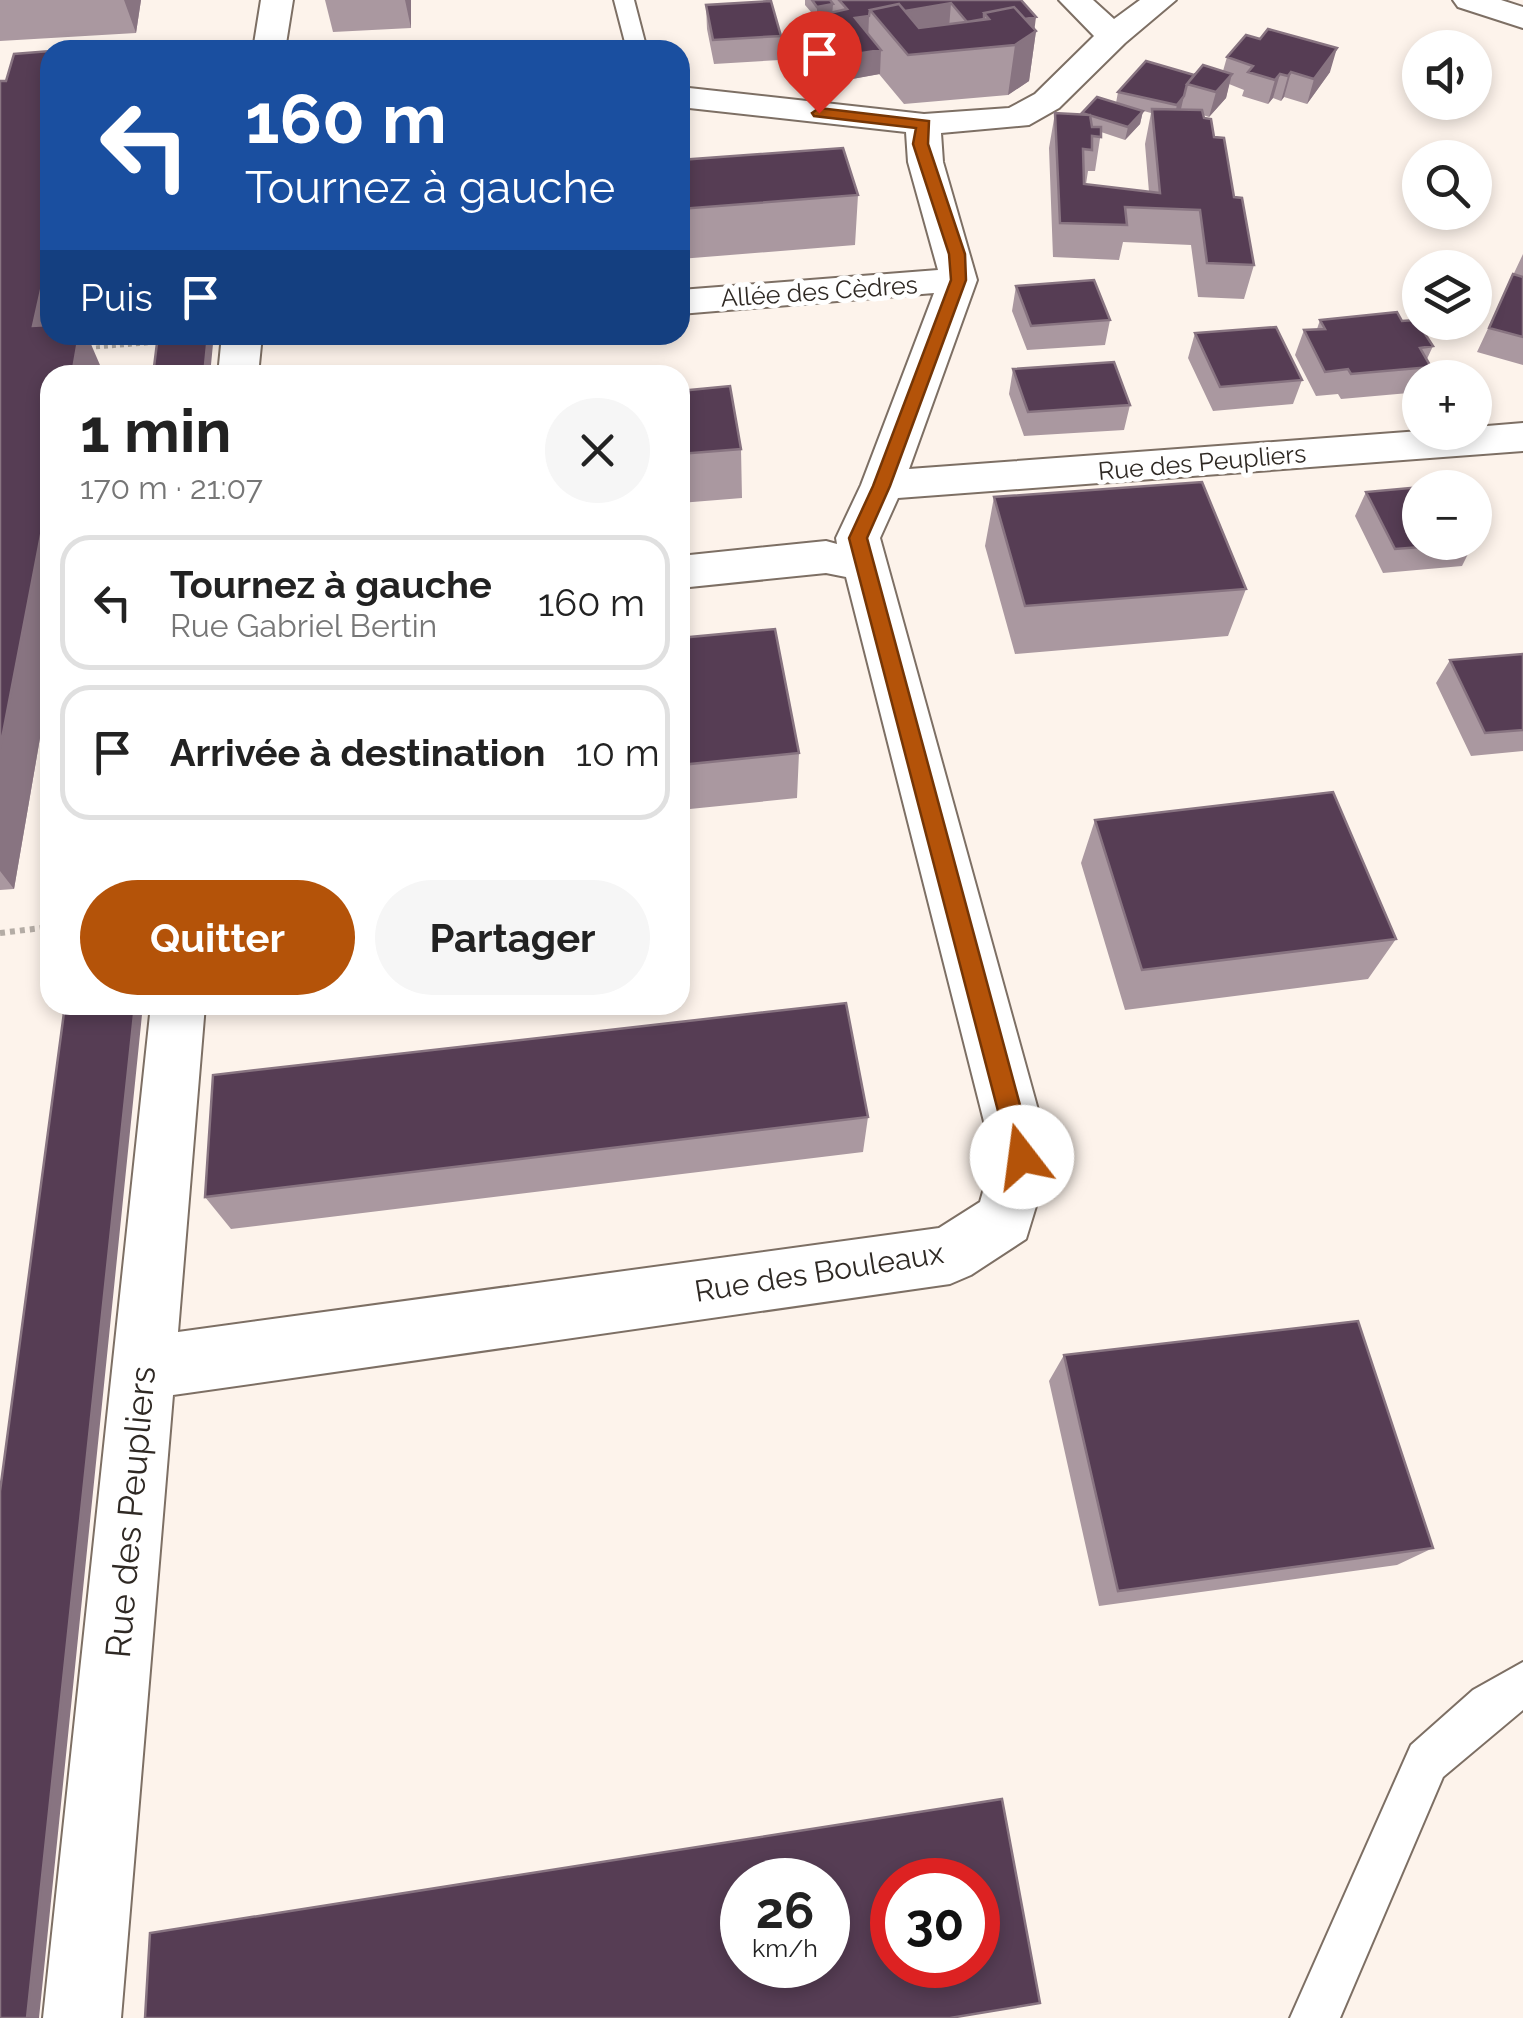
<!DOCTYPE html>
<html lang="fr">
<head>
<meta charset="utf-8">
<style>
	body { margin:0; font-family:Raleway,sans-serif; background:#f6f6f6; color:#222; height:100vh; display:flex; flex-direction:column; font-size:38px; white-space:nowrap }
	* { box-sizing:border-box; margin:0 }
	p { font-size:32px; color:#767676 }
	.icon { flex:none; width:55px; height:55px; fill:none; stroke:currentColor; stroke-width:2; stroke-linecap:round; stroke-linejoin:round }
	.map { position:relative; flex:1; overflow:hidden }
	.drawer { position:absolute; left:40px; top:365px; width:650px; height:650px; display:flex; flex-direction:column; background:#fff; border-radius:30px; box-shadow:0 5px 15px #0003 }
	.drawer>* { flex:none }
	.hud { position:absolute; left:40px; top:40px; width:650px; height:305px; border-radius:30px; box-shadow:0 5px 15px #0003; background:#1a4fa0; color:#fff; overflow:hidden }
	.tools { position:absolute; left:1402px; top:30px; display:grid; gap:20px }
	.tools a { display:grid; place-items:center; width:90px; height:90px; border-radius:50%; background:#fff; box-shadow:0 5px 15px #0003; font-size:50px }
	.speed { position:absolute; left:720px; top:1858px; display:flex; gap:20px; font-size:50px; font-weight:700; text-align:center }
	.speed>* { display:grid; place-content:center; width:130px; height:130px; border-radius:50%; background:#fff; box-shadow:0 5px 15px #0003; line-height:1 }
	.speed small { font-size:25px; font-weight:400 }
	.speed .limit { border:15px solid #d22; background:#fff; color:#111 }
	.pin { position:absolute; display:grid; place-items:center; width:85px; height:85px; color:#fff; margin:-102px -42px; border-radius:50% 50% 50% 0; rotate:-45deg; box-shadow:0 0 10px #0007 }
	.pin .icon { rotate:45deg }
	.me { position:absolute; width:110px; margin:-55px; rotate:345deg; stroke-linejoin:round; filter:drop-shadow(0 0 8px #0008) }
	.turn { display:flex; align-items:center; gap:35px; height:210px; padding:0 40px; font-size:45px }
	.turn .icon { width:130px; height:130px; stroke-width:2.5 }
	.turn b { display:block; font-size:70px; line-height:85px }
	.then { display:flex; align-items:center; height:95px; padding:0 40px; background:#0003; gap:20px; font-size:38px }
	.round { display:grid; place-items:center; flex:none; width:105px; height:105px; border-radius:52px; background:#f6f6f6 }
	.headline { display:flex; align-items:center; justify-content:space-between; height:170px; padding:0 40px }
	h1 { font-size:60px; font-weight:700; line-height:75px }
	.primary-button { display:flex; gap:20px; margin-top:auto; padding:20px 40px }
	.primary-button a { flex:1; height:115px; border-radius:60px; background:#b45309; color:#fff; font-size:40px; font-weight:700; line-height:115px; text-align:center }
	.primary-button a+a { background:#f6f6f6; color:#222 }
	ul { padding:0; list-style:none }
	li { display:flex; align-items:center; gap:30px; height:135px; margin:0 20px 15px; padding:0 20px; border:5px solid #e0e0e0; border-radius:30px }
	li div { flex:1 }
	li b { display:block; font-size:38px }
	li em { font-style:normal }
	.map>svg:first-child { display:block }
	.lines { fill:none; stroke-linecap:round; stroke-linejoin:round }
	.service-casing { stroke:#7d6f64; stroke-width:4 }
	.minor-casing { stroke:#7d6f64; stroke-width:4 }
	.path-far1 { stroke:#b4aca5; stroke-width:4; stroke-dasharray:4 4; stroke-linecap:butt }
	.path { stroke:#b4aca5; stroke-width:6; stroke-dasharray:5 5; stroke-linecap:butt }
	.service { fill:#fff; fill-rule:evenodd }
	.minor { fill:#fff; fill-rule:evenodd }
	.wall { fill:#aa98a0; fill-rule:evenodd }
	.shaded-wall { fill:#887481 }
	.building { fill:#563d54; stroke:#887481; stroke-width:2.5; fill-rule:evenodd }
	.route { fill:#b45309; stroke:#753606; stroke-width:2.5 }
	.labels { text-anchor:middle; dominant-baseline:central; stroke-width:10; stroke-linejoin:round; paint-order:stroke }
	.far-street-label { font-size:25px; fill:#2f2924; stroke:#fff }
	.street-label { font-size:30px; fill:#2f2924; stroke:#fff }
	.near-street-label { font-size:35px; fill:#2f2924; stroke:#fff }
</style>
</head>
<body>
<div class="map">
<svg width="1523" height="2018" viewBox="0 0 1523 2018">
	<rect width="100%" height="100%" fill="#fdf3eb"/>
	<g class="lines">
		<g class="service-casing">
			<path id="service" d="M 614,0 L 634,0 L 647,50 L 627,50 Z
				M 1523,1662 L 1523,1710 L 1443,1777 L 1340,2018 L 1290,2018 L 1411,1745 L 1473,1690 Z"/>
		</g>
		<g class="minor-casing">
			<path id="minor" d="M 261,0 L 293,0 L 285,50 L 253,50 Z
				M 1059,0 L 1093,0 L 1114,19 L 1140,0 L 1176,0 L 1125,43 L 1059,108 L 1029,125 L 941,133 L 943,162 L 977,280 L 909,469 L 1420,431 L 1475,432 L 1475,427 L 1523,423 L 1523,451 L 898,498 L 880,538 L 1051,1157 L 1026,1239 L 971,1275 L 950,1284 L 173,1395 L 121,2018 L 43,2018 L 151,1005 L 205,1005 L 178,1332 L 939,1228 L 980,1202 L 993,1157 L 846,577 L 826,573 L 680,588 L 680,556 L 826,541 L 837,544 L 836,538 L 861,485 L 934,293 L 680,314 L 680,290 L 938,270 L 908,162 L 906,132 L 680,107 L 680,87 L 924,114 L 1009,108 L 1035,94 L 1094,36 Z
				M 1453,0 L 1501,0 L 1523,7 L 1523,28 L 1458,7 Z
				M 222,335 L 262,335 L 258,375 L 218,375 Z"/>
		</g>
		<path class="path-far1" d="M 88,348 L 165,342"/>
		<path class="path" d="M 0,933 L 50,927
			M 43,973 L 50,925"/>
		<use href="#service" class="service"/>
		<use href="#minor" class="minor"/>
	</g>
	<path class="wall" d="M 0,0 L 141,0 L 136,33 L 0,41 Z
		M 325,0 L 411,0 L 411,28 L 333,32 Z
		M 805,0 L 1021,0 L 1036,31 L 1029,81 L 1008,95 L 904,104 L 879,74 L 830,83 L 806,51 L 806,26 L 821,23 L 821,19 L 817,19 L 805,5 Z
		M 706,5 L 781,36 L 780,60 L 714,64 L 707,29 Z
		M 50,51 L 50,335 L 103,372 L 50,375 L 50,680 L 14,889 L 0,890 L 0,81 L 6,81 Z
		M 1227,57 L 1330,72 L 1307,104 L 1284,97 L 1281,101 L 1273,98 L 1268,104 L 1242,96 L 1244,90 L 1229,84 L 1226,98 L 1209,117 L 1203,115 L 1214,137 L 1254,265 L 1244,299 L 1198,297 L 1191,245 L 1123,242 L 1119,260 L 1053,257 L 1049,148 L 1055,113 L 1082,115 L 1082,113 L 1116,103 L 1118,92 L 1194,75 L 1223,71 ZM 1140,110 L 1151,113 L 1145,144 L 1149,192 L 1086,184 L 1088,171 L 1095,171 L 1101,132 L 1125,140 L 1140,124 L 1143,111 Z
		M 680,160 L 858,195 L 855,245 L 680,259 Z
		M 1523,254 L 1523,365 L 1477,352 Z
		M 1016,286 L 1110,320 L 1105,345 L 1027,350 L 1012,311 Z
		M 1320,320 L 1402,321 L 1433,346 L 1427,359 L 1431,367 L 1427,378 L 1420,378 L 1420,392 L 1341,399 L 1338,394 L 1316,396 L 1295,355 L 1304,330 L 1317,329 Z
		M 1195,333 L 1302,380 L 1293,404 L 1213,411 L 1188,358 Z
		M 1013,369 L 1130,405 L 1124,430 L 1024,436 L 1009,394 Z
		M 680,391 L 741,449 L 742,498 L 680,503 Z
		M 1366,492 L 1474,542 L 1462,566 L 1383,573 L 1355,516 Z
		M 994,497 L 1246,589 L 1228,636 L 1015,654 L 985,546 Z
		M 680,638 L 799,753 L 797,798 L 680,810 Z
		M 1523,654 L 1523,751 L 1471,756 L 1436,683 L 1450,660 Z
		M 1095,820 L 1396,939 L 1368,979 L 1125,1010 L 1081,863 Z
		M 868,1117 L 863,1152 L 231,1229 L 205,1197 Z
		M 1064,1355 L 1433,1548 L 1397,1565 L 1099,1606 L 1049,1381 Z"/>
	<path class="shaded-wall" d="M 124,0 L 141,0 L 136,33 Z
		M 405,0 L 411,0 L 411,28 Z
		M 951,3 L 949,28 L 892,37 L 874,15 Z
		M 833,4 L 832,17 L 821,15 L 821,19 L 817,19 L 817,7 Z
		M 869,16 L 868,41 L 855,18 Z
		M 1036,17 L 1034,33 L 1036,31 L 1029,81 L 1008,95 L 1015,45 L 988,27 Z
		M 1337,48 L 1330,72 L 1307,104 L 1314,79 Z
		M 881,50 L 880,74 L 830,83 L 830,58 Z
		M 1291,72 L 1284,97 L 1281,101 L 1288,76 Z
		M 1232,74 L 1226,98 L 1209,117 L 1216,92 Z
		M 1280,74 L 1273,98 L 1268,104 L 1275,80 Z
		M 1184,96 L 1181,109 L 1174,118 L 1177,105 Z
		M 1143,111 L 1140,124 L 1125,140 L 1128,127 Z
		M 43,281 L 50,297 L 50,335 L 33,326 Z
		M 79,335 L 87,335 L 103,372 L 103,375 L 72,375 Z
		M 208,335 L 209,335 L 213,344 L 210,375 L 204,375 Z
		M 50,488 L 50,680 L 14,889 L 0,871 L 0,749 Z
		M 135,1005 L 143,1005 L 39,2018 L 27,2018 Z"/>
	<path class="building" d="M 812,0 L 830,0 L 833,4 L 817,7 Z
		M 839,0 L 1021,0 L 1036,17 L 1025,19 L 1014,7 L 984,13 L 984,19 L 967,22 L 951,3 L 905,11 L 899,4 L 870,10 L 869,16 L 855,18 L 881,50 L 830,58 L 806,26 L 826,22 L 821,15 L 847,9 Z
		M 771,1 L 781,36 L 713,40 L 706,5 Z
		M 899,4 L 919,28 L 989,19 L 984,13 L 1014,7 L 1036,31 L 1015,45 L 908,55 L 870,10 Z
		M 1268,29 L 1337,48 L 1314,79 L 1291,72 L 1288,76 L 1280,74 L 1275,80 L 1248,72 L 1253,66 L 1227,57 L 1246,35 L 1260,39 Z
		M 50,51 L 50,280 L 43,281 L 33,326 L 50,325 L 50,335 L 79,335 L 72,375 L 50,375 L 50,488 L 0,749 L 0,81 L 6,81 L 14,54 Z
		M 1146,61 L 1194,75 L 1187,84 L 1184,96 L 1177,105 L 1118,92 Z
		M 1203,65 L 1232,74 L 1216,92 L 1187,84 Z
		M 1097,97 L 1143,111 L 1128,127 L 1082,113 Z
		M 1152,109 L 1202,110 L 1204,118 L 1211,119 L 1214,137 L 1224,138 L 1234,197 L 1242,198 L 1254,265 L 1207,263 L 1200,210 L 1125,207 L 1127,225 L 1060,223 L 1055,113 L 1090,115 L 1092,127 L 1101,127 L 1101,137 L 1092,136 L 1092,150 L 1083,149 L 1084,184 L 1160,193 Z
		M 843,148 L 858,195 L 680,209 L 680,160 Z
		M 1513,274 L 1523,277 L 1523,337 L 1489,328 Z
		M 1094,280 L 1110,320 L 1031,326 L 1016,286 Z
		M 1397,312 L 1402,321 L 1416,320 L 1433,346 L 1420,348 L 1431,367 L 1351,374 L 1348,369 L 1325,372 L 1304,330 L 1325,329 L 1320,320 Z
		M 1276,327 L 1302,380 L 1220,387 L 1195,333 Z
		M 158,335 L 208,335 L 204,375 L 153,375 Z
		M 1114,362 L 1130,405 L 1028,412 L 1013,369 Z
		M 730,386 L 741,449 L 680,454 L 680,391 Z
		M 1202,482 L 1246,589 L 1025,606 L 994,497 Z
		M 1443,485 L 1445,488 L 1420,488 L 1420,542 L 1474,543 L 1395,549 L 1366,492 Z
		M 775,629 L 799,753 L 680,765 L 680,638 Z
		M 1523,654 L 1523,730 L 1485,733 L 1450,660 Z
		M 1333,792 L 1396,939 L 1142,970 L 1095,820 Z
		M 846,1003 L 868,1117 L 205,1197 L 213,1075 Z
		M 65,1005 L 135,1005 L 27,2018 L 0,2018 L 0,1491 Z
		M 1358,1321 L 1433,1548 L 1118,1591 L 1064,1355 Z
		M 1002,1799 L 1040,2003 L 950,2018 L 145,2018 L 150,1933 ZM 742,1880 L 828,1880 L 828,1965 L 742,1965 ZM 892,1880 L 978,1880 L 978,1965 L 892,1965 Z"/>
	<path class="route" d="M 819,108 L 929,121 L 928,144 L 965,254 L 966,280 L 890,486 L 867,538 L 1034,1157 L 1031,1165 L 1022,1168 L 1013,1165 L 1010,1157 L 849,538 L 873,486 L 951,280 L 949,254 L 913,144 L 916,128 L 814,116 L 812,113 Z"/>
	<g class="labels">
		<g class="far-street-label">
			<text transform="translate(819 291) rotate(-4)">Allée des Cèdres</text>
			<text transform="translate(1202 462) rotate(-5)">Rue des Peupliers</text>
		</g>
		<g class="street-label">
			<text transform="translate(819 1272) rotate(-9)">Rue des Bouleaux</text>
		</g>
		<g class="near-street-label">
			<text transform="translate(130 1512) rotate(-85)">Rue des Peupliers</text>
		</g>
	</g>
</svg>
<div class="tools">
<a><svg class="icon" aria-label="sound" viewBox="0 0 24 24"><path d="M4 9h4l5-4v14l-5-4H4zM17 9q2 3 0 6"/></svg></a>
<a><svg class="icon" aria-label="search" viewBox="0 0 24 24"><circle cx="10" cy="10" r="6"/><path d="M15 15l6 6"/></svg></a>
<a><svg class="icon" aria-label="layers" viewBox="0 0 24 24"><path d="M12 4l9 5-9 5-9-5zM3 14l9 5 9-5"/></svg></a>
<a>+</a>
<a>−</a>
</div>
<div class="speed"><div>26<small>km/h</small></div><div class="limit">30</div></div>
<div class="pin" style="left:819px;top:113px;background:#d93025"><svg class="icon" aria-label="arrive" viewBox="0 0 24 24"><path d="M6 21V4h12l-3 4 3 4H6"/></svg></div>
<svg class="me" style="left:1022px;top:1157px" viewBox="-20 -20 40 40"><circle r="19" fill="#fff"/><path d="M0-13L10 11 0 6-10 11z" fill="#b45309"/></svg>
<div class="hud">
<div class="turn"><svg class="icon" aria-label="left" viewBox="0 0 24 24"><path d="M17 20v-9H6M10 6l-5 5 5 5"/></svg><div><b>160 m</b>Tournez à gauche</div></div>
<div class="then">Puis<svg class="icon" aria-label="arrive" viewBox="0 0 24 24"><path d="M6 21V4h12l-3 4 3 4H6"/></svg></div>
</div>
<section class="drawer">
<div class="headline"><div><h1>1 min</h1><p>170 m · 21:07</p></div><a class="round"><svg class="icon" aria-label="close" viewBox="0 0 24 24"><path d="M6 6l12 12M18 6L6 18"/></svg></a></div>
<ul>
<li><svg class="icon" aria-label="left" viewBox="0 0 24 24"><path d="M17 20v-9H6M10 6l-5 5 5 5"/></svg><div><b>Tournez à gauche</b><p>Rue Gabriel Bertin</p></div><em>160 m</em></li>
<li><svg class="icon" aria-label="arrive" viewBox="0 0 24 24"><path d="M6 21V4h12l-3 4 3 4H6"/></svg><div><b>Arrivée à destination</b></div><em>10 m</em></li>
</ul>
<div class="primary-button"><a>Quitter</a><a>Partager</a></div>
</section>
</div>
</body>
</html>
